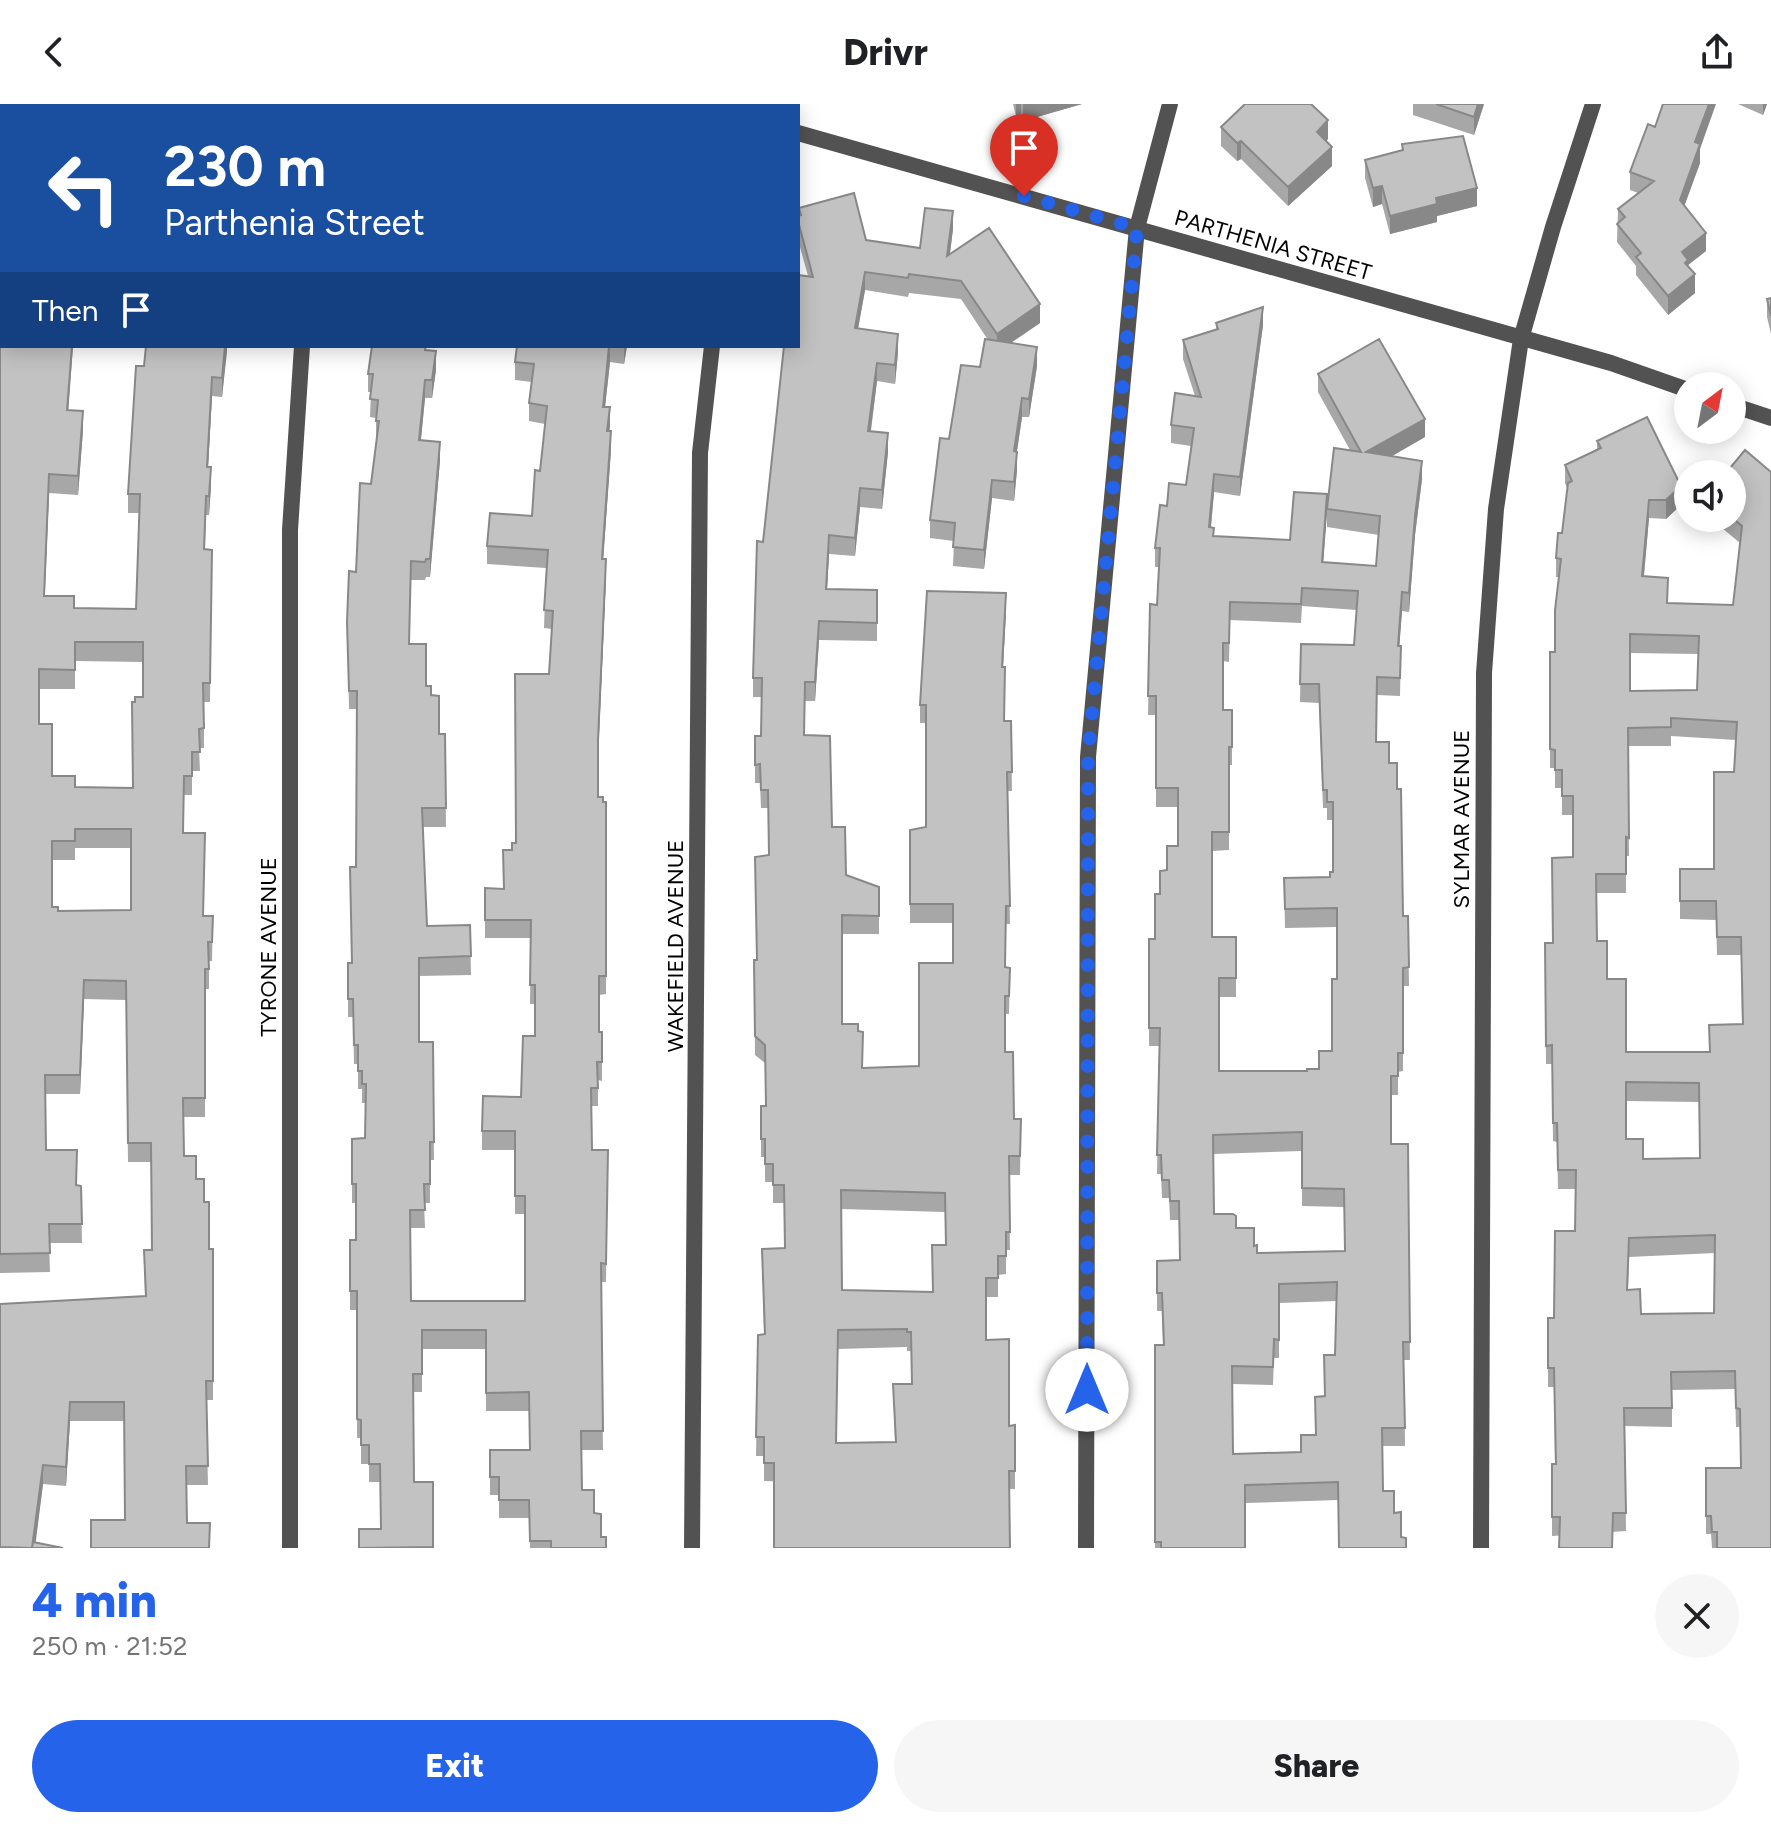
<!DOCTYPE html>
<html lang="en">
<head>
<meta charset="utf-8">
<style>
	body { margin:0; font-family:Figtree,sans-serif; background:#f6f6f6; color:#202124; height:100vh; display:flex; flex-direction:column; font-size:30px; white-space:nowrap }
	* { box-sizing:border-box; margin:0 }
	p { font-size:26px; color:#757577 }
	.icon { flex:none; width:44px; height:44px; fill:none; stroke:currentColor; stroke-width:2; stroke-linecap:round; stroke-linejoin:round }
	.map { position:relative; height:1444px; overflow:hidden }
	.drawer { display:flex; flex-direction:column; background:#fff; flex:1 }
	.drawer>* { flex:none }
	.banner { position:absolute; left:0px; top:0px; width:800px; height:244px; box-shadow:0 4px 20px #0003; background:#1a4fa0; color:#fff; overflow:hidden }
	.needle { width:52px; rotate:32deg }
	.buttons { position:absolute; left:1674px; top:268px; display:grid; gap:16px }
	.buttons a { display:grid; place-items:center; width:72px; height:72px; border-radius:50%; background:#fff; box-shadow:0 4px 20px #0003; font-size:40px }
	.pin { position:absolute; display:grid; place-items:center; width:68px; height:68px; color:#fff; margin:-82px -34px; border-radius:50% 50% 50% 0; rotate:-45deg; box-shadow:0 0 8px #0007 }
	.pin .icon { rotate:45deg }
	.me { position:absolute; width:88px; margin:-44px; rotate:0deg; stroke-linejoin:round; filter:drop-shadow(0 0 6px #0008) }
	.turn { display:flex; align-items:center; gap:28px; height:168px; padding:0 32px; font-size:36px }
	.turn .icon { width:104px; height:104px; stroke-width:2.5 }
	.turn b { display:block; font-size:56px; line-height:68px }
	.then { display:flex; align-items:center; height:76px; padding:0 32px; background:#0003; gap:16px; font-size:30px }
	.round { display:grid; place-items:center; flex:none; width:84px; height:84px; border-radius:42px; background:#f6f6f6 }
	.summary { display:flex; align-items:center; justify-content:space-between; height:136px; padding:0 32px }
	h1 { font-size:48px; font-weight:800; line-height:60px; color:#2563eb }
	.cta { display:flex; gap:16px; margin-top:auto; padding:16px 32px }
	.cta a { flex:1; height:92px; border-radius:48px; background:#2563eb; color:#fff; font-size:32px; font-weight:800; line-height:92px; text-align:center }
	.cta a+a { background:#f6f6f6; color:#202124 }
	header { display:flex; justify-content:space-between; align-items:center; height:104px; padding:0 32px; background:#fff; font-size:36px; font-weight:800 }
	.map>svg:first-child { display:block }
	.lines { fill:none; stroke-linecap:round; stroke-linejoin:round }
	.minor { stroke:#525252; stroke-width:16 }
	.tertiary { stroke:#525252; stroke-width:16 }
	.wall { fill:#a7a7a7; fill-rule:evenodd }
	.shaded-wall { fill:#888 }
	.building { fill:#c2c2c2; stroke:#888; stroke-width:2; fill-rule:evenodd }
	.route { stroke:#2563eb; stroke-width:14; stroke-dasharray:0 25.2 }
	.labels { text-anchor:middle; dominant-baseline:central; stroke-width:6; stroke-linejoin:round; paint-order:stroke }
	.street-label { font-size:22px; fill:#000; stroke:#fff }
</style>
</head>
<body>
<header><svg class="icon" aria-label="back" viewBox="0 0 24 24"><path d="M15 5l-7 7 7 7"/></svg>Drivr<svg class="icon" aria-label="share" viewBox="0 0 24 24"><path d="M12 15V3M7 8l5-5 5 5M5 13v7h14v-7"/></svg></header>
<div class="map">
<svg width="1771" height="1444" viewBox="0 0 1771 1444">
	<rect width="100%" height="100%" fill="#fff"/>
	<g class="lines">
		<path class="minor" d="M 335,2 L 335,0
			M 755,2 L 756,0
			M 290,1444 L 290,426 L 302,242
			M 692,1444 L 700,349 L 712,242
			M 1086,1444 L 1088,653 L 1137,124 L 1170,0
			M 1481,1444 L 1484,569 L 1496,405 L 1521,235"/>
		<path class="tertiary" d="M 713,0 L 718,2
			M 798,29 L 1611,259 L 1688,286
			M 1521,235 L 1553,123 L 1593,0
			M 1732,301 L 1771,314"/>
	</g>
	<path class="wall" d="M 0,0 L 256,0 L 256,2 L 2,2 L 2,37 L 0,37 Z
		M 1013,0 L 1082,0 L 1023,17 L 1021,10 L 1016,12 Z
		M 1413,0 L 1484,0 L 1474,31 L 1413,11 Z
		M 1738,0 L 1767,0 L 1763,11 Z
		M 1221,23 L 1328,35 L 1326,37 L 1332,62 L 1288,102 L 1241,55 L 1237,57 L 1221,42 Z
		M 1402,40 L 1477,102 L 1437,112 L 1437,118 L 1390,130 L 1382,100 L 1373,103 L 1365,74 L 1365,56 L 1402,47 Z
		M 1700,45 L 1700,59 L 1684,102 L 1706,147 L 1688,161 L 1695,189 L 1668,211 L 1636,171 L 1636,162 L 1617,138 L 1618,105 L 1638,89 L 1630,86 L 1630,68 Z
		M 0,77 L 68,306 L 83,326 L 78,391 L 49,389 L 44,492 L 74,504 L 136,505 L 139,409 L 128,409 L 128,390 L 144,262 L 227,242 L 222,293 L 212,292 L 208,363 L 211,382 L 209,411 L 206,411 L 205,445 L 212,446 L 210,598 L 204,598 L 204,644 L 199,644 L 200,667 L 192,667 L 192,691 L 184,691 L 183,729 L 204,812 L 213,812 L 212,857 L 209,857 L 209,885 L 205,885 L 205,1013 L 184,1013 L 184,1052 L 196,1075 L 204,1098 L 209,1145 L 213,1145 L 213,1296 L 206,1296 L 208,1381 L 186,1381 L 187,1419 L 210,1444 L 125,1416 L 124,1317 L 70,1317 L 66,1382 L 43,1380 L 35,1439 L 63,1444 L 0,1444 L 0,1200 L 145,1192 L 144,1146 L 152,1146 L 151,1058 L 128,1058 L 126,896 L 84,895 L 80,990 L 45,990 L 46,1046 L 77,1081 L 81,1082 L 82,1139 L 49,1139 L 50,1168 L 0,1169 ZM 75,557 L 143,558 L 143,593 L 133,684 L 75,683 L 52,672 L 39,620 L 39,585 L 75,585 ZM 75,744 L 131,744 L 131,806 L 58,807 L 52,803 L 52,756 L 75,756 Z
		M 799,104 L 866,136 L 920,144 L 953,125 L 950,150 L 1040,219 L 1011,239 L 1037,262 L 1029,313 L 1022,313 L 1017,348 L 1017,366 L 1014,397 L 992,394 L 984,465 L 953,462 L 954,437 L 930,434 L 930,416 L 949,335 L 980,263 L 988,236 L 961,195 L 909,189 L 908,193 L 865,186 L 858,224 L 898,248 L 895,280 L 877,277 L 871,327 L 888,348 L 882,405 L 860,403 L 855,452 L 829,450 L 827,485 L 877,486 L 877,537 L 819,536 L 815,597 L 805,597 L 804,631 L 846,771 L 879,783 L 879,830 L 842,830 L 842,920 L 858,927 L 862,964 L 919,962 L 953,859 L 953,819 L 910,819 L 910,726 L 926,723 L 926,619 L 920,619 L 920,601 L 1006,507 L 1003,563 L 1004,617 L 1011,617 L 1012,687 L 1008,687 L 1010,820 L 1006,820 L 1005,863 L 1010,864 L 1009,910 L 1005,910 L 1005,948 L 1014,1015 L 1021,1015 L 1020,1071 L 1009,1071 L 1010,1146 L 1006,1146 L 1006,1170 L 998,1171 L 998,1193 L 986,1193 L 986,1236 L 1009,1322 L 1015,1321 L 1015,1385 L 764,1377 L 764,1352 L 756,1352 L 758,1231 L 764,1230 L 762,1145 L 784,1144 L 784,1099 L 773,1099 L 773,1078 L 765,1078 L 765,1053 L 761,1053 L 761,1020 L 766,1002 L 765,959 L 755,951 L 754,856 L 757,856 L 769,751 L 768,704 L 761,704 L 760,679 L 755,679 L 755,632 L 761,632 L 762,593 L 753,593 L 753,574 L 763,438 L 808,172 L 798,136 ZM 841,1105 L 945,1108 L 945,1141 L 933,1188 L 842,1186 ZM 907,1243 L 907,1247 L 911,1247 L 912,1280 L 893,1280 L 895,1338 L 836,1339 L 838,1245 Z
		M 1771,194 L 1771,230 L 1767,213 L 1767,195 Z
		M 1216,219 L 1263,221 L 1240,392 L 1214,388 L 1211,424 L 1214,432 L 1290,436 L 1327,408 L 1323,458 L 1376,462 L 1379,431 L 1327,423 L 1327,405 L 1350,346 L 1318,288 L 1318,270 L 1425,333 L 1392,352 L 1422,375 L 1415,431 L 1409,508 L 1402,507 L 1399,542 L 1401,542 L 1400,592 L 1377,591 L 1377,638 L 1389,659 L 1397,685 L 1403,812 L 1408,812 L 1409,882 L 1403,882 L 1403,967 L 1398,968 L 1398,991 L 1391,991 L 1391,1040 L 1408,1040 L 1410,1256 L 1404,1256 L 1405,1342 L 1383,1342 L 1383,1387 L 1394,1409 L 1401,1433 L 1406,1444 L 1338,1396 L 1245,1399 L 1245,1444 L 1155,1444 L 1155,1241 L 1163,1241 L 1162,1207 L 1157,1207 L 1157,1157 L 1180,1156 L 1179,1116 L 1170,1116 L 1169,1094 L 1162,1094 L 1161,1070 L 1157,1070 L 1159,942 L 1149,942 L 1149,835 L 1155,835 L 1160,790 L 1167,766 L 1178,742 L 1178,703 L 1156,703 L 1156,611 L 1148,611 L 1150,500 L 1157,501 L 1159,463 L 1155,463 L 1155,444 L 1167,402 L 1186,381 L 1191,342 L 1171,339 L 1171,321 L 1195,292 L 1183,255 L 1183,236 L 1216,226 ZM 1302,502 L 1357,506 L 1354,541 L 1301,540 L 1300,598 L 1319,599 L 1323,704 L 1327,704 L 1327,716 L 1333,716 L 1333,768 L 1330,773 L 1284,774 L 1285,824 L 1337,823 L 1337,875 L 1332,947 L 1319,965 L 1307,967 L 1219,967 L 1219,893 L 1236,893 L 1236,833 L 1212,833 L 1212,747 L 1229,746 L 1229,661 L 1232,661 L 1232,606 L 1223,606 L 1223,557 L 1229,558 L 1230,516 L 1301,519 ZM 1302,1047 L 1302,1102 L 1344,1103 L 1344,1147 L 1257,1149 L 1254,1142 L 1236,1124 L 1214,1110 L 1213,1050 ZM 1337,1197 L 1335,1251 L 1315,1331 L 1301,1348 L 1233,1350 L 1232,1280 L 1273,1281 L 1274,1254 L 1279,1254 L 1279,1199 Z
		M 517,242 L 627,242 L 624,260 L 610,258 L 605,303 L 610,322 L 609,327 L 611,346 L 603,455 L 606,473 L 598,652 L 598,693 L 603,698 L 606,698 L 606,890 L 599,891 L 599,928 L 602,928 L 602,977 L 598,976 L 598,1002 L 591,1002 L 592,1046 L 608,1046 L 606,1178 L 601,1178 L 603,1346 L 582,1346 L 582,1386 L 594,1409 L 606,1444 L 530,1444 L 529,1414 L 499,1414 L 499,1391 L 490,1391 L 490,1346 L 529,1346 L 529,1307 L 486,1307 L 486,1245 L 422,1245 L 422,1288 L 413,1288 L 414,1378 L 433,1378 L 433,1444 L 359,1444 L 381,1425 L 380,1378 L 369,1378 L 369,1360 L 361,1360 L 361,1334 L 357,1334 L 357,1206 L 350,1206 L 350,1136 L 356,1136 L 356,1099 L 352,1099 L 352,1035 L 365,1034 L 366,999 L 362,999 L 362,985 L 358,985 L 358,960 L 354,960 L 353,913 L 348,913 L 348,859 L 352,859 L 356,763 L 357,605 L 349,605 L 347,518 L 371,380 L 377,335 L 376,335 L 376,314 L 370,313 L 371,288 L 368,288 L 368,270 L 428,247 L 436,266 L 432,294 L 425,294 L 421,336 L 440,356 L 430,473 L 426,473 L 425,476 L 411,476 L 409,540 L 426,582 L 431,591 L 439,630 L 445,630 L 446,723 L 423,723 L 427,822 L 470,821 L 471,871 L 419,872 L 419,938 L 433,938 L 434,1056 L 430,1056 L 430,1099 L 424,1099 L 425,1124 L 410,1124 L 411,1197 L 525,1197 L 525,1110 L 515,1110 L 515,1046 L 482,1046 L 482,1027 L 521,993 L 535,932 L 535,900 L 530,900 L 531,834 L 485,834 L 485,784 L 503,785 L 512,746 L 516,739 L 549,570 L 552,525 L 544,524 L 546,464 L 487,460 L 487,442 L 532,412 L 540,367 L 545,320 L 529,317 L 529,299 L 532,278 L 515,276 L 515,258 Z
		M 1597,337 L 1681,401 L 1666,415 L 1649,414 L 1644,472 L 1668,499 L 1733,501 L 1740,439 L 1710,414 L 1732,414 L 1745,346 L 1771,1444 L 1712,1444 L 1711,1430 L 1706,1430 L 1706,1364 L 1741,1364 L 1740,1323 L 1736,1323 L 1735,1285 L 1672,1286 L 1672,1323 L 1625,1322 L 1626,1427 L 1552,1432 L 1552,1360 L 1555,1360 L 1554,1283 L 1548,1283 L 1548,1214 L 1554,1214 L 1575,1127 L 1576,1085 L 1558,1085 L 1557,1038 L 1553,1037 L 1552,960 L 1546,960 L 1545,839 L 1553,839 L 1573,753 L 1573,711 L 1562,711 L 1562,684 L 1555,684 L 1555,664 L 1550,664 L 1550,548 L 1555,548 L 1559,473 L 1556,473 L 1556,454 L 1562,429 L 1567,384 L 1565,379 L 1565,361 L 1597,345 ZM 1630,549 L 1698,550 L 1697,586 L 1630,587 ZM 1671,632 L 1736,636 L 1734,668 L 1714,765 L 1680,765 L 1680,815 L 1716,816 L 1717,851 L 1741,851 L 1742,920 L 1709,948 L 1626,948 L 1597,837 L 1596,789 L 1626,789 L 1626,752 L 1629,752 L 1628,642 L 1671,642 ZM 1626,997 L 1699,998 L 1699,1054 L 1643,1055 L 1626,1035 ZM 1715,1149 L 1714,1209 L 1641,1210 L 1628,1186 L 1629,1153 Z"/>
	<path class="shaded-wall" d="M 1016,0 L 1021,0 L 1021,10 L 1016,12 Z
		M 1023,0 L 1082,0 L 1023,17 Z
		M 1478,0 L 1484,0 L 1474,31 L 1474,13 Z
		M 1709,0 L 1716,0 L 1700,45 L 1700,59 L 1680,114 L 1680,96 L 1695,38 Z
		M 1763,0 L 1767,0 L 1763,11 Z
		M 1328,16 L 1328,35 L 1317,47 L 1317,28 Z
		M 1241,37 L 1241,55 L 1237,57 L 1237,39 Z
		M 1332,43 L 1332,62 L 1288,102 L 1288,83 Z
		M 1382,82 L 1382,100 L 1373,103 L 1373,84 Z
		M 1477,84 L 1477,102 L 1437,112 L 1437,118 L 1390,130 L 1390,112 L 1436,94 Z
		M 953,107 L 953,125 L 947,171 L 947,152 Z
		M 1706,129 L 1706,147 L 1688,161 L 1688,174 L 1682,148 Z
		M 865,168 L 865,186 L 855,242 L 855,224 Z
		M 1695,170 L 1695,189 L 1668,211 L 1668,192 Z
		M 1040,200 L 1040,219 L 997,248 L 997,230 Z
		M 1263,203 L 1263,221 L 1240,392 L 1240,373 Z
		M 898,230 L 898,248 L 895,280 L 895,261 Z
		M 72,242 L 73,242 L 67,325 L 67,306 Z
		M 225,242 L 227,242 L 227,248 L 222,293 L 222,274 Z
		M 610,242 L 610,258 L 603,321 L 603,303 Z
		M 624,242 L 627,242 L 624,260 Z
		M 1037,243 L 1037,262 L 1029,313 L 1029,295 Z
		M 436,247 L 436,266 L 432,294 L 432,276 Z
		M 877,259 L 877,277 L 868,346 L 868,327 Z
		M 212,273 L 212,292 L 207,382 L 207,363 Z
		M 425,276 L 425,294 L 419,354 L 419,336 Z
		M 1022,294 L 1022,313 L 1014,366 L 1014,347 Z
		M 610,303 L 610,322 L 607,345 L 607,327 Z
		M 83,307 L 83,326 L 78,391 L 78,372 Z
		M 1425,315 L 1425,333 L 1366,367 L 1366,348 Z
		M 611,327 L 611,346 L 602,473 L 602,455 Z
		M 888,329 L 888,348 L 882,405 L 882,386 Z
		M 440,338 L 440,356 L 430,473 L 430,455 Z
		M 1017,348 L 1017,366 L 1014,397 L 1014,378 Z
		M 1422,357 L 1422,375 L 1415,431 L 1409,508 L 1409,489 L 1415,412 Z
		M 211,363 L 211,382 L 209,411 L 209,392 Z
		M 49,370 L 49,389 L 44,511 L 44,492 Z
		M 1214,370 L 1214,388 L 1209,442 L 1209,423 Z
		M 992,376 L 992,394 L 984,465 L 984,446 Z
		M 1681,382 L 1681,401 L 1666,415 L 1666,396 Z
		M 860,384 L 860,403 L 855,452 L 855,434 Z
		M 1327,390 L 1327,408 L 1322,476 L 1322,458 Z
		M 1649,396 L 1649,414 L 1642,491 L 1642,472 Z
		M 829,431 L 829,450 L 826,503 L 826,485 Z
		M 606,455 L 606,473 L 598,655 L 598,636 Z
		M 1402,488 L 1402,507 L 1398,561 L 1398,542 Z
		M 1006,489 L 1006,507 L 1002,582 L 1002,563 Z
		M 819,517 L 819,536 L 815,597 L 815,578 Z
		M 84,876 L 84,895 L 80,990 L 80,971 Z
		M 70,1298 L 70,1317 L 66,1382 L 66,1363 Z
		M 43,1361 L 43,1380 L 35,1444 L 32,1444 Z"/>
	<path class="building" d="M 0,0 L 90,0 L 89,2 L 2,2 L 2,18 L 0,18 Z
		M 101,0 L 253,0 L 253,2 L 112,2 Z
		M 404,0 L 531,0 L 530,2 L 405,2 Z
		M 1245,0 L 1311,0 L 1328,16 L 1317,28 L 1332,43 L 1288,83 L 1241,37 L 1237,39 L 1221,23 Z
		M 1436,0 L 1478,0 L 1474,13 Z
		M 1663,0 L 1709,0 L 1695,38 L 1700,40 L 1680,96 L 1706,129 L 1682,148 L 1688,156 L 1685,159 L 1695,170 L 1668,192 L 1636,153 L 1641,149 L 1617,120 L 1625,113 L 1618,105 L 1654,77 L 1630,68 L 1648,20 L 1655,23 Z
		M 1463,32 L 1477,84 L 1436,94 L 1437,100 L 1390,112 L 1382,82 L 1373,84 L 1365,56 L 1403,46 L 1402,40 Z
		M 0,77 L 2,77 L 2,242 L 72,242 L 67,306 L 83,307 L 78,372 L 49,370 L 44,492 L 74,492 L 74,504 L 136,505 L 140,390 L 128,390 L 136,262 L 144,262 L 146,242 L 225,242 L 222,274 L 212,273 L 207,363 L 211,363 L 209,392 L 206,392 L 204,445 L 212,446 L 210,579 L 203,579 L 204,624 L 199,625 L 200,648 L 192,648 L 192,672 L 184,672 L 183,729 L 205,729 L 203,812 L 213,812 L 212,838 L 208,838 L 209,865 L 205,865 L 205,994 L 183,994 L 184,1052 L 196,1052 L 196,1075 L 204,1075 L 204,1098 L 209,1098 L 209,1145 L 213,1145 L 213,1277 L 206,1277 L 208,1362 L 186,1362 L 187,1419 L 210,1419 L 209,1444 L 91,1444 L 91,1416 L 125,1416 L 124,1298 L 70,1298 L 66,1363 L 43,1361 L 32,1444 L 0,1443 L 0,1200 L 146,1192 L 144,1146 L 152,1146 L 151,1039 L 128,1039 L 126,877 L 84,876 L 80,971 L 45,971 L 46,1046 L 77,1046 L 76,1081 L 81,1082 L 82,1120 L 49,1120 L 50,1149 L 0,1150 ZM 75,538 L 143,538 L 143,593 L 135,593 L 135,598 L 132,598 L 133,684 L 75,683 L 75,672 L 52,672 L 52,620 L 39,620 L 39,565 L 75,566 ZM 75,725 L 131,725 L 131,806 L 58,807 L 58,803 L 52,803 L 52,737 L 75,737 Z
		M 854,89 L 866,136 L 920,144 L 925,104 L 953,107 L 947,152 L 989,124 L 1040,200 L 997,230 L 961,177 L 909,170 L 908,174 L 865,168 L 855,224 L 898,230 L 895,261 L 877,259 L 868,327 L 888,329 L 882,386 L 860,384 L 855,434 L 829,431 L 826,485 L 877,486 L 877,519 L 819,517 L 815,578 L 805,578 L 804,631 L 830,632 L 832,723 L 845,723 L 846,771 L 879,783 L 879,812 L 842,811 L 842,920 L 858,920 L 858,927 L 863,928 L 862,964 L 919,962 L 919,859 L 953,859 L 953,800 L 910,800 L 910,726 L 926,723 L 926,601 L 920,601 L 927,487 L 1006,489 L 1002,563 L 1005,563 L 1004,617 L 1011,617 L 1012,668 L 1007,668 L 1010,802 L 1006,802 L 1005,863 L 1010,864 L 1009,892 L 1005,892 L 1005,948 L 1013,948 L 1014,1015 L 1021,1015 L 1020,1052 L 1009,1052 L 1010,1128 L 1006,1128 L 1006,1152 L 998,1152 L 998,1174 L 986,1174 L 986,1236 L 1009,1235 L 1009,1322 L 1015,1321 L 1015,1367 L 1009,1367 L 1010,1444 L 774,1444 L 774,1359 L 764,1359 L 764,1333 L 756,1333 L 758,1231 L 765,1230 L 762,1145 L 785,1144 L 784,1081 L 773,1081 L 773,1060 L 765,1060 L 765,1035 L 761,1035 L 761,1002 L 766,1002 L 765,941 L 755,932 L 754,856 L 757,856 L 755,753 L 769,751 L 768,686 L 761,686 L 760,660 L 755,661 L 755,632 L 761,632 L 762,574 L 753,574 L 757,437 L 763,438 L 784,242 L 798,242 L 798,171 L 813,173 L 798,117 L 798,112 L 801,111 L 799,104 ZM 841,1086 L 945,1089 L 946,1141 L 932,1141 L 933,1188 L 842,1186 ZM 907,1225 L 907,1228 L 911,1228 L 912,1280 L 893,1280 L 896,1338 L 836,1339 L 838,1226 Z
		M 1771,194 L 1771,212 L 1767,195 Z
		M 1263,203 L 1240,373 L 1214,370 L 1209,423 L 1214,424 L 1213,432 L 1290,436 L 1294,388 L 1327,390 L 1322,458 L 1376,462 L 1380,412 L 1327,405 L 1334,344 L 1361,348 L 1318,270 L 1379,235 L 1425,315 L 1366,348 L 1422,357 L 1415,412 L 1409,489 L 1402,488 L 1398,542 L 1401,542 L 1400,574 L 1377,573 L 1376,638 L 1389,638 L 1389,659 L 1397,659 L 1397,685 L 1401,685 L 1403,812 L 1408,812 L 1409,863 L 1403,864 L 1403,949 L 1398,949 L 1398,972 L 1391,972 L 1391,1040 L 1408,1040 L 1410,1238 L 1403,1238 L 1405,1324 L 1382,1324 L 1383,1387 L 1394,1387 L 1394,1409 L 1401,1408 L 1401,1433 L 1406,1434 L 1406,1444 L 1339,1444 L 1338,1378 L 1245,1381 L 1245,1444 L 1161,1444 L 1161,1438 L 1155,1438 L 1155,1241 L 1164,1241 L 1162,1189 L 1157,1189 L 1157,1157 L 1180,1156 L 1179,1097 L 1170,1097 L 1169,1076 L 1162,1076 L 1161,1051 L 1157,1051 L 1160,924 L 1149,924 L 1149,835 L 1155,835 L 1155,790 L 1160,790 L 1160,767 L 1167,766 L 1167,742 L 1178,742 L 1178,684 L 1156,684 L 1156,592 L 1148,592 L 1150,500 L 1157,501 L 1160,444 L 1155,444 L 1160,401 L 1167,402 L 1169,379 L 1186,381 L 1194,324 L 1171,321 L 1175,289 L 1201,293 L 1183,236 L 1218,225 L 1216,219 ZM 1302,484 L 1358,487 L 1354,541 L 1301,540 L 1300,580 L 1319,580 L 1323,686 L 1327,686 L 1327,698 L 1333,698 L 1333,768 L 1330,768 L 1330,773 L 1284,774 L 1285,805 L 1337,804 L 1337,875 L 1332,875 L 1332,947 L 1319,947 L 1319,965 L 1307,965 L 1307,967 L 1219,967 L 1219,874 L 1236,874 L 1236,833 L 1212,833 L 1212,728 L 1229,728 L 1229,643 L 1232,643 L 1232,606 L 1223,606 L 1223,539 L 1229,539 L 1230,498 L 1301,500 ZM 1302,1028 L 1302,1084 L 1344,1085 L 1345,1147 L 1257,1149 L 1257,1141 L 1254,1142 L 1254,1124 L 1236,1124 L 1236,1112 L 1233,1110 L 1214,1110 L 1213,1031 ZM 1337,1178 L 1335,1251 L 1324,1251 L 1325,1292 L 1315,1293 L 1316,1331 L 1301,1331 L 1301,1348 L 1233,1350 L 1232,1262 L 1273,1263 L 1274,1235 L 1279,1236 L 1279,1180 Z
		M 985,235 L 1037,243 L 1029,295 L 1022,294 L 1014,347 L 1017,348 L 1014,378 L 992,376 L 984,446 L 953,443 L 955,419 L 930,416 L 940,334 L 949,335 L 961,261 L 980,263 Z
		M 372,242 L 426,242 L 425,246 L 436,247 L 432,276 L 425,276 L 419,336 L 440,338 L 430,455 L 426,455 L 425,458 L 411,457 L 409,540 L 426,540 L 426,582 L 431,582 L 431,591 L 439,592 L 439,630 L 445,630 L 446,704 L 422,704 L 427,822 L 470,821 L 471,852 L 419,854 L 419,938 L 433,938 L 434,1038 L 430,1038 L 430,1080 L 424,1080 L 425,1106 L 410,1106 L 411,1197 L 525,1197 L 525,1092 L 515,1092 L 515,1027 L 482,1027 L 483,992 L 521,993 L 523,932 L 535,932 L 535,881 L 530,881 L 531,816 L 485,816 L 485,784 L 504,785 L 503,746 L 512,746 L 512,739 L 516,739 L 515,570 L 549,570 L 553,507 L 544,506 L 548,446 L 487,442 L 490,409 L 532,412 L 535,366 L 540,367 L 547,302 L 529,299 L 534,260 L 515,258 L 517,242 L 609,242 L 603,303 L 610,303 L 607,327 L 611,327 L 602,455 L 606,455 L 598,636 L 598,693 L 603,693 L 603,698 L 606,698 L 606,872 L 599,872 L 599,928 L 602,928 L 602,958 L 597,958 L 598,984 L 591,984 L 592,1046 L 608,1046 L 606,1160 L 601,1159 L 603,1327 L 581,1327 L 582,1386 L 594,1386 L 594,1409 L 601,1410 L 601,1433 L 606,1433 L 606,1444 L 551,1444 L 551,1437 L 530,1437 L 529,1396 L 499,1396 L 499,1373 L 490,1373 L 490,1346 L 530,1346 L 529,1288 L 486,1289 L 486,1226 L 422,1226 L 422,1270 L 413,1270 L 414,1378 L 433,1378 L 433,1443 L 359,1444 L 359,1425 L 381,1425 L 380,1360 L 369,1360 L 369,1341 L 361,1341 L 361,1316 L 357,1315 L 357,1187 L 350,1187 L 350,1136 L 356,1136 L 356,1080 L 352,1080 L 352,1035 L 365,1034 L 366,980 L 362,980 L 362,967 L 358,967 L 358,941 L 354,941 L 353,895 L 348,895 L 348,859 L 352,859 L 350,763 L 356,763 L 357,587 L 349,587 L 347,518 L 349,467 L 356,468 L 360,379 L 371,380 L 379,317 L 376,317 L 378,296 L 370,295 L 373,270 L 368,270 Z
		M 1647,313 L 1681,382 L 1666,396 L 1649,396 L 1642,472 L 1668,474 L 1667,499 L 1733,501 L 1742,422 L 1732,414 L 1732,370 L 1725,370 L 1745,346 L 1771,368 L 1771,1444 L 1717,1444 L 1717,1428 L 1712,1428 L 1711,1412 L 1706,1412 L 1706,1364 L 1741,1364 L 1740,1305 L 1736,1304 L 1735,1267 L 1671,1268 L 1672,1304 L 1624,1304 L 1626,1409 L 1613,1409 L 1612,1444 L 1559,1444 L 1560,1413 L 1552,1413 L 1552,1360 L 1556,1360 L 1554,1264 L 1548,1264 L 1548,1214 L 1554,1214 L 1555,1127 L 1575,1127 L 1576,1066 L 1558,1066 L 1557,1019 L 1553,1019 L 1552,941 L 1546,942 L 1545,839 L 1553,839 L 1552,754 L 1573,753 L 1573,692 L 1562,692 L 1562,666 L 1555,666 L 1555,646 L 1550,645 L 1550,548 L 1555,548 L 1555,506 L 1561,455 L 1556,454 L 1558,429 L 1562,429 L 1568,379 L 1572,377 L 1565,361 L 1601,344 L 1597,337 ZM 1630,530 L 1699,532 L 1697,586 L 1630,587 ZM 1671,614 L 1737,618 L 1734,668 L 1714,668 L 1714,765 L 1680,765 L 1680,797 L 1716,797 L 1717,833 L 1741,833 L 1743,920 L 1709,921 L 1710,948 L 1626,948 L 1626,875 L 1607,875 L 1607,837 L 1597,837 L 1596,770 L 1626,770 L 1626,733 L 1629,734 L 1628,624 L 1671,623 ZM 1626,978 L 1699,979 L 1700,1054 L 1643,1055 L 1643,1035 L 1626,1035 ZM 1715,1131 L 1714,1209 L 1641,1210 L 1640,1185 L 1627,1186 L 1629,1134 Z
		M 33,1438 L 63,1444 L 32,1444 Z"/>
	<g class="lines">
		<path class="route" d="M 1024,92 L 1137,124 L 1088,653 L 1087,1286"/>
	</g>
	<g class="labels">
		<g class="street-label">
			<text transform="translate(1273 141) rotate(16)">PARTHENIA STREET</text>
			<text transform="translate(1461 715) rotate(-90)">SYLMAR AVENUE</text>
			<text transform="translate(675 842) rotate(-90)">WAKEFIELD AVENUE</text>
			<text transform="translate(268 843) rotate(-90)">TYRONE AVENUE</text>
		</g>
	</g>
</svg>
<div class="buttons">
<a><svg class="needle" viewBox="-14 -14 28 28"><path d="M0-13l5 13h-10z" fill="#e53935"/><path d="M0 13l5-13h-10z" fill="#757577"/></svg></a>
<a><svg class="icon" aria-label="sound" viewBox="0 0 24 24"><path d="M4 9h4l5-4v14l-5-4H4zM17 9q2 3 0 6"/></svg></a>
</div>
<div class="pin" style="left:1024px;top:92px;background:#d93025"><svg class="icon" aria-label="arrive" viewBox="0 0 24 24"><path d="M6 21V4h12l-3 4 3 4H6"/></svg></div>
<svg class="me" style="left:1087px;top:1286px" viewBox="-20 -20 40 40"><circle r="19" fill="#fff"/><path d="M0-13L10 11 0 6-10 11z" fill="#2563eb"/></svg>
<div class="banner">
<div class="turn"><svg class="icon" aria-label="left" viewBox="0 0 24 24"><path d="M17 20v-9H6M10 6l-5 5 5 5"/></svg><div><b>230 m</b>Parthenia Street</div></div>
<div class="then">Then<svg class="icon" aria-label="arrive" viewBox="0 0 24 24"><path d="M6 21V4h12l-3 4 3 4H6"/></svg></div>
</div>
</div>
<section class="drawer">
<div class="summary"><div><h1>4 min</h1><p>250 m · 21:52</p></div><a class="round"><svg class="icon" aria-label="close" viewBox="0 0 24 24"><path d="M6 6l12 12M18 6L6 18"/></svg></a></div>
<div class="cta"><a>Exit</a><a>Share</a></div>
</section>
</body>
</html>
